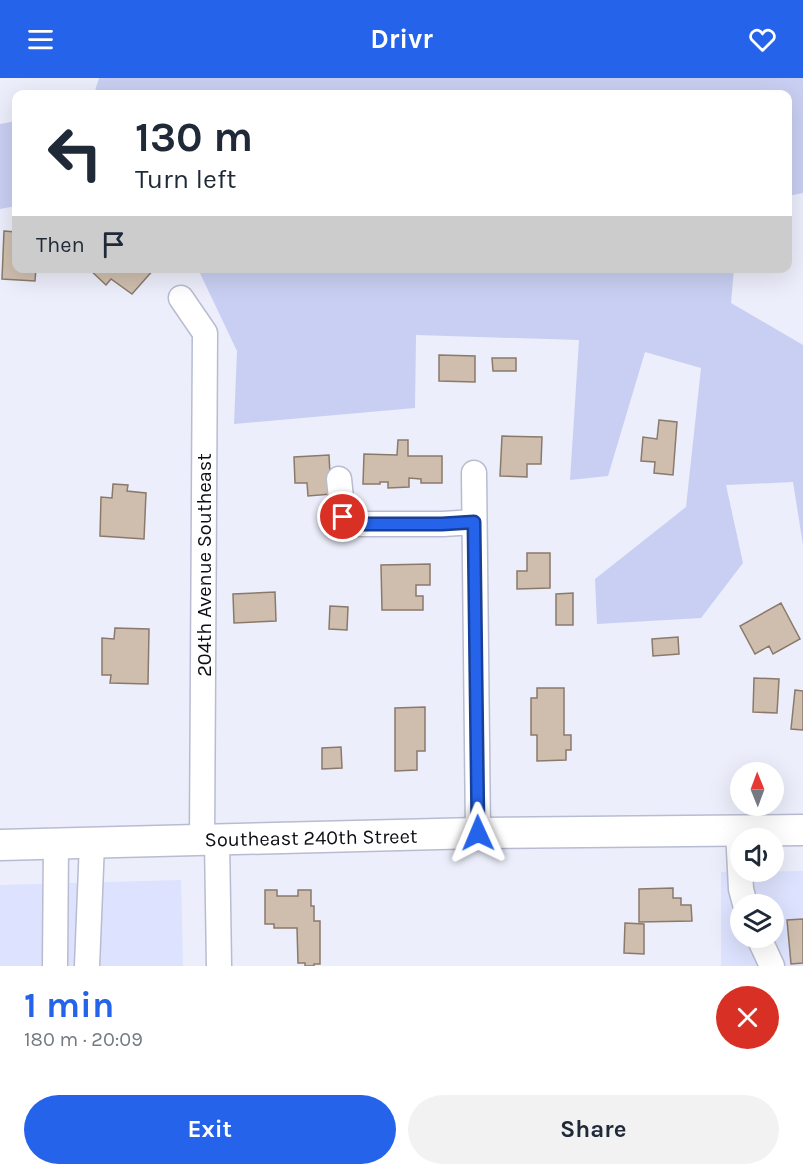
<!DOCTYPE html>
<html lang="en">
<head>
<meta charset="utf-8">
<style>
	body { margin:0; font-family:Karla,sans-serif; background:#f2f2f3; color:#1f2937; height:100vh; display:flex; flex-direction:column; font-size:22px; white-space:nowrap }
	* { box-sizing:border-box; margin:0 }
	p { font-size:20px; color:#747a83 }
	.icon { flex:none; width:33px; height:33px; fill:none; stroke:currentColor; stroke-width:2; stroke-linecap:round; stroke-linejoin:round }
	.map { position:relative; height:888px; overflow:hidden }
	.details { display:flex; flex-direction:column; background:#fff; flex:1 }
	.details>* { flex:none }
	.guide { position:absolute; left:12px; top:12px; width:780px; height:183px; border-radius:12px; box-shadow:0 6px 24px #0002; background:#fff; color:#1f2937; overflow:hidden }
	.needle { width:39px; rotate:359deg }
	.controls { position:absolute; left:730px; top:684px; display:grid; gap:12px }
	.controls a { display:grid; place-items:center; width:54px; height:54px; border-radius:50%; background:#fff; box-shadow:0 6px 24px #0002; font-size:30px }
	.pin { position:absolute; display:grid; place-items:center; width:51px; height:51px; color:#fff; margin:-26px; border:3px solid #fff; border-radius:50%; box-shadow:0 2px 6px #0007 }
	.me { position:absolute; width:66px; margin:-33px; rotate:359deg; stroke-linejoin:round; filter:drop-shadow(0 0 4px #0008) }
	.turn { display:flex; align-items:center; gap:21px; height:126px; padding:0 24px; font-size:27px }
	.turn .icon { width:78px; height:78px; stroke-width:2.5 }
	.turn b { display:block; font-size:42px; line-height:51px }
	.then { display:flex; align-items:center; height:57px; padding:0 24px; background:#0003; gap:12px; font-size:22px }
	.round { display:grid; place-items:center; flex:none; width:63px; height:63px; border-radius:32px; background:#f2f2f3 }
	.headline { display:flex; align-items:center; justify-content:space-between; height:102px; padding:0 24px }
	h1 { font-size:36px; font-weight:700; line-height:45px; color:#2563eb }
	.cta { display:flex; gap:12px; margin-top:auto; padding:12px 24px }
	.cta a { flex:1; height:69px; border-radius:36px; background:#2563eb; color:#fff; font-size:24px; font-weight:700; line-height:69px; text-align:center }
	.cta a+a { background:#f2f2f3; color:#1f2937 }
	header { display:flex; justify-content:space-between; align-items:center; height:78px; padding:0 24px; background:#2563eb; color:#fff; font-size:27px; font-weight:700 }
	.map>svg:first-child { display:block }
	.built { fill:#dde2fe; fill-rule:evenodd }
	.green { fill:#c9cff2 }
	.building { fill:#cfbeae; stroke:#8a7a6b; stroke-width:1.5 }
	.lines { fill:none; stroke-linecap:round; stroke-linejoin:round }
	.minor-casing { stroke:#b8bcd0; stroke-width:27 }
	.major-casing { stroke:#b8bcd0; stroke-width:33 }
	.minor { stroke:#fff; stroke-width:24 }
	.major { stroke:#fff; stroke-width:30 }
	.route-casing { stroke:#184099; stroke-width:15 }
	.route { stroke:#2563eb; stroke-width:10 }
	.labels { text-anchor:middle; dominant-baseline:central; stroke-width:5; stroke-linejoin:round; paint-order:stroke }
	.street-label { font-size:20px; fill:#0d0e15; stroke:#fff }
</style>
</head>
<body>
<header><svg class="icon" aria-label="menu" viewBox="0 0 24 24"><path d="M4 6h16M4 12h16M4 18h16"/></svg>Drivr<svg class="icon" aria-label="heart" viewBox="0 0 24 24"><path d="M12 20l-8-8c-3-5 5-10 8-4 3-6 11-1 8 4z"/></svg></header>
<div class="map">
<svg width="803" height="888" viewBox="0 0 803 888">
	<rect width="100%" height="100%" fill="#eceefb"/>
	<path class="built" d="M 803,793 L 803,888 L 721,888 L 721,794 ZM 741,826 L 774,826 L 774,860 L 741,860 Z
		M 181,802 L 183,888 L 0,888 L 0,807 Z"/>
	<path class="green" d="M 99,0 L 803,0 L 803,115 L 788,118 L 788,16 L 94,16 Z
		M 16,43 L 16,128 L 0,131 L 0,46 Z
		M 198,191 L 734,191 L 731,225 L 803,267 L 803,467 L 793,404 L 726,407 L 743,485 L 701,540 L 597,546 L 595,501 L 686,429 L 701,290 L 645,274 L 608,398 L 570,402 L 579,262 L 416,257 L 415,330 L 234,346 L 237,273 Z"/>
	<path class="building" d="M 4,153 L 16,154 L 16,190 L 36,190 L 35,203 L 2,201 Z
		M 88,190 L 155,190 L 132,216 L 111,201 L 106,207 Z
		M 439,277 L 475,278 L 475,304 L 439,303 Z
		M 492,280 L 516,280 L 516,293 L 493,293 Z
		M 659,342 L 677,344 L 673,397 L 654,395 L 655,384 L 641,383 L 643,359 L 657,361 Z
		M 502,358 L 542,359 L 541,386 L 527,386 L 527,399 L 500,398 Z
		M 398,362 L 408,362 L 408,378 L 442,378 L 442,405 L 421,405 L 421,401 L 409,400 L 409,409 L 388,410 L 388,404 L 380,404 L 380,406 L 363,406 L 364,376 L 397,377 Z
		M 329,377 L 331,416 L 308,418 L 307,405 L 295,405 L 294,379 Z
		M 113,406 L 128,407 L 127,413 L 146,415 L 144,461 L 100,458 L 101,419 L 112,420 Z
		M 527,475 L 550,475 L 550,510 L 517,511 L 517,493 L 527,493 Z
		M 430,486 L 430,507 L 416,507 L 416,518 L 423,518 L 423,532 L 382,532 L 381,487 Z
		M 275,514 L 276,543 L 234,545 L 233,516 Z
		M 573,515 L 573,547 L 556,547 L 556,516 Z
		M 781,525 L 800,561 L 773,576 L 769,568 L 755,576 L 740,548 Z
		M 330,528 L 348,529 L 347,552 L 329,551 Z
		M 115,550 L 149,551 L 148,606 L 110,605 L 111,597 L 102,597 L 102,560 L 114,561 Z
		M 678,559 L 679,576 L 653,578 L 652,561 Z
		M 754,600 L 779,601 L 777,635 L 753,634 Z
		M 537,610 L 564,610 L 564,657 L 571,657 L 571,672 L 566,672 L 566,682 L 537,683 L 537,657 L 531,657 L 531,620 L 537,620 Z
		M 795,612 L 803,613 L 803,652 L 791,651 Z
		M 425,629 L 425,673 L 417,673 L 417,692 L 395,693 L 395,630 Z
		M 341,669 L 342,690 L 322,691 L 322,670 Z
		M 673,810 L 673,820 L 681,820 L 681,827 L 691,827 L 692,843 L 639,844 L 639,811 Z
		M 265,812 L 277,812 L 277,818 L 298,818 L 298,812 L 311,812 L 311,828 L 314,828 L 314,843 L 320,843 L 320,886 L 314,886 L 314,888 L 305,888 L 305,885 L 298,885 L 297,850 L 274,850 L 274,846 L 265,846 Z
		M 803,841 L 803,885 L 791,886 L 787,842 Z
		M 625,845 L 644,846 L 644,876 L 624,875 Z"/>
	<g class="lines">
		<g class="minor-casing">
			<path id="minor" d="M 181,220 L 205,255 L 202,762
				M 474,395 L 478,755
				M 339,401 L 343,439 L 347,444 L 353,446 L 443,446 L 474,444
				M 738,753 L 741,811 L 745,826
				M 217,762 L 219,888
				M 759,860 L 772,888
				M 55,888 L 56,766
				M 87,888 L 92,765"/>
		</g>
		<g class="major-casing">
			<path id="major" d="M 0,767 L 478,755 L 803,752"/>
		</g>
		<use href="#minor" class="minor"/>
		<use href="#major" class="major"/>
	</g>
	<g class="lines">
		<g class="route-casing">
			<path id="route" d="M 343,439 L 347,444 L 353,446 L 442,446 L 474,444 L 478,755"/>
		</g>
		<use href="#route" class="route"/>
	</g>
	<g class="labels">
		<g class="street-label">
			<text transform="translate(204 487) rotate(-90)">204th Avenue Southeast</text>
			<text transform="translate(311 760) rotate(-1)">Southeast 240th Street</text>
		</g>
	</g>
</svg>
<div class="controls">
<a><svg class="needle" viewBox="-14 -14 28 28"><path d="M0-13l5 13h-10z" fill="#e53935"/><path d="M0 13l5-13h-10z" fill="#747a83"/></svg></a>
<a><svg class="icon" aria-label="sound" viewBox="0 0 24 24"><path d="M4 9h4l5-4v14l-5-4H4zM17 9q2 3 0 6"/></svg></a>
<a><svg class="icon" aria-label="layers" viewBox="0 0 24 24"><path d="M12 4l9 5-9 5-9-5zM3 14l9 5 9-5"/></svg></a>
</div>
<div class="pin" style="left:343px;top:439px;background:#d93025"><svg class="icon" aria-label="arrive" viewBox="0 0 24 24"><path d="M6 21V4h12l-3 4 3 4H6"/></svg></div>
<svg class="me" style="left:478px;top:755px" viewBox="-20 -20 40 40"><path d="M0-17L14 15 0 8-14 15z" fill="#2563eb" stroke="#fff" stroke-width="4"/></svg>
<div class="guide">
<div class="turn"><svg class="icon" aria-label="left" viewBox="0 0 24 24"><path d="M17 20v-9H6M10 6l-5 5 5 5"/></svg><div><b>130 m</b>Turn left</div></div>
<div class="then">Then<svg class="icon" aria-label="arrive" viewBox="0 0 24 24"><path d="M6 21V4h12l-3 4 3 4H6"/></svg></div>
</div>
</div>
<section class="details">
<div class="headline"><div><h1>1 min</h1><p>180 m · 20:09</p></div><a class="round" style="background:#d93025;color:#fff"><svg class="icon" aria-label="close" viewBox="0 0 24 24"><path d="M6 6l12 12M18 6L6 18"/></svg></a></div>
<div class="cta"><a>Exit</a><a>Share</a></div>
</section>
</body>
</html>
